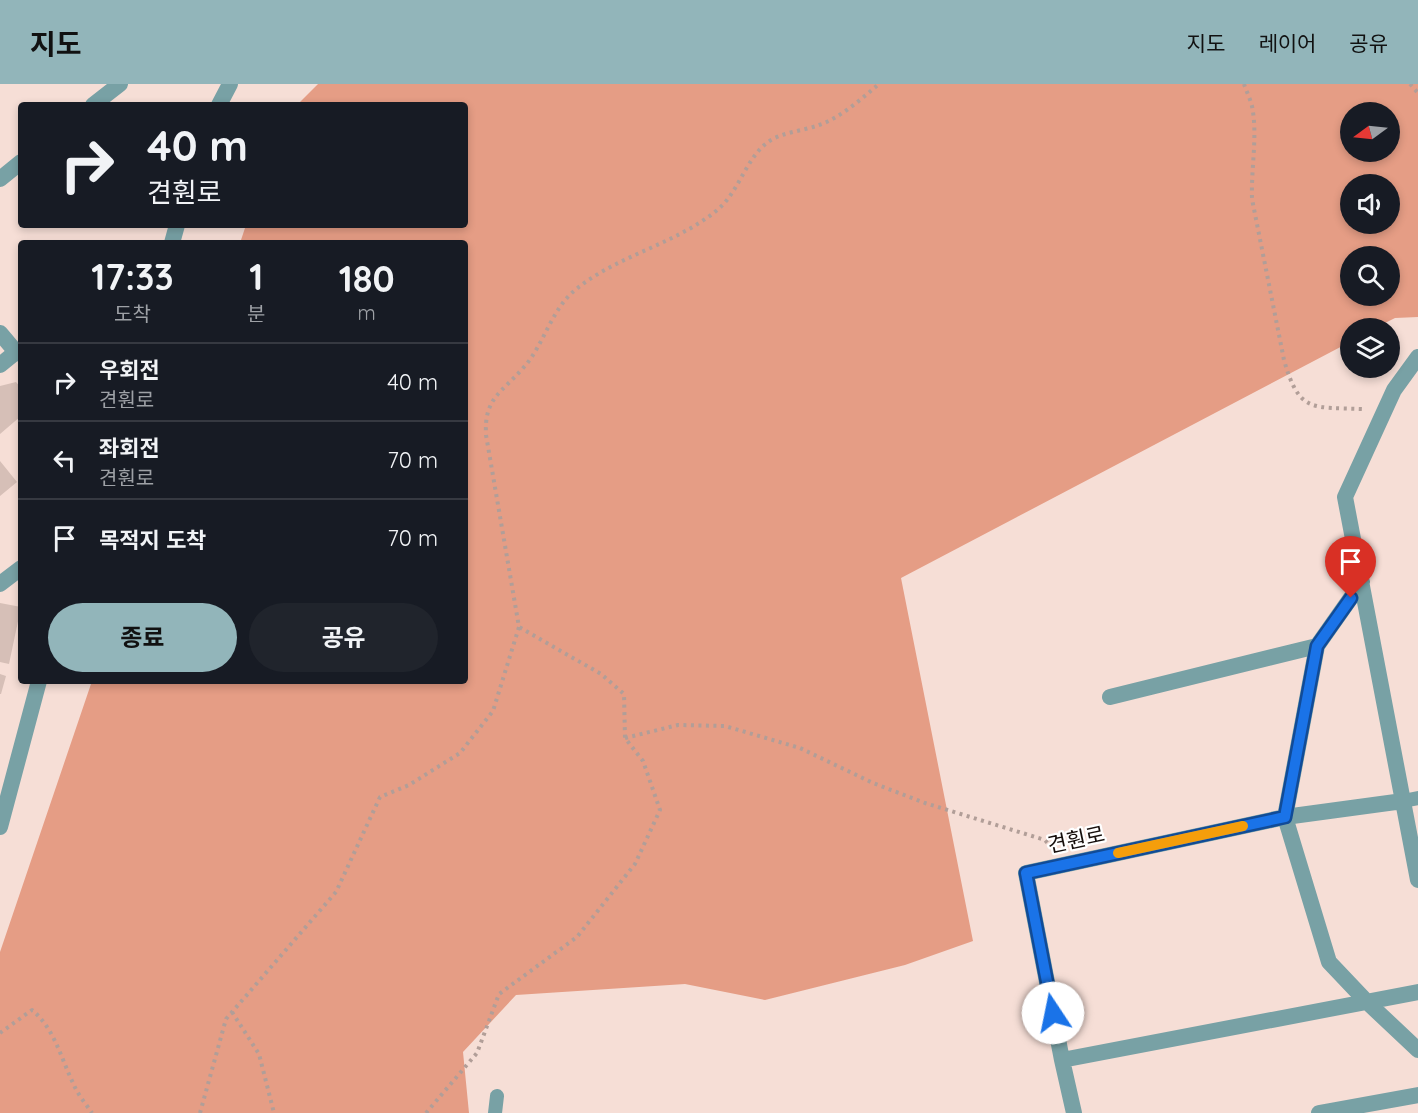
<!DOCTYPE html>
<html lang="ko">
<head>
<meta charset="utf-8">
<style>
	body { margin:0; font-family:Quicksand,"Noto Sans KR",sans-serif; background:#20242c; color:#f1f3f6; height:100vh; display:flex; flex-direction:column; font-size:22px; white-space:nowrap }
	* { box-sizing:border-box; margin:0 }
	p { font-size:20px; color:#9ea1a6 }
	.icon { flex:none; width:33px; height:33px; fill:none; stroke:currentColor; stroke-width:2; stroke-linecap:round; stroke-linejoin:round }
	.map { position:relative; flex:1; overflow:hidden }
	.panel { position:absolute; left:18px; top:156px; width:450px; height:444px; display:flex; flex-direction:column; background:#171b24; border-radius:6px; box-shadow:0 3px 9px #0003 }
	.panel>* { flex:none }
	.guide { position:absolute; left:18px; top:18px; width:450px; height:126px; border-radius:6px; box-shadow:0 3px 9px #0003; background:#171b24; color:#f1f3f6; overflow:hidden }
	.needle { width:39px; rotate:255deg }
	.buttons { position:absolute; left:1340px; top:18px; display:grid; gap:12px }
	.buttons a { display:grid; place-items:center; width:60px; height:60px; border-radius:50%; background:#171b24; box-shadow:0 3px 9px #0003; font-size:30px }
	.pin { position:absolute; display:grid; place-items:center; width:51px; height:51px; color:#fff; margin:-62px -26px; border-radius:50% 50% 50% 0; rotate:-45deg; box-shadow:0 0 6px #0007 }
	.pin .icon { rotate:45deg }
	.me { position:absolute; width:66px; margin:-33px; rotate:349deg; stroke-linejoin:round; filter:drop-shadow(0 0 4px #0008) }
	.turn { display:flex; align-items:center; gap:21px; height:126px; padding:0 30px; font-size:27px }
	.turn .icon { width:78px; height:78px; stroke-width:2.5 }
	.turn b { display:block; font-size:42px; line-height:51px }
	.eta { display:flex; justify-content:space-evenly; align-items:center; height:102px; text-align:center }
	.eta b { font-size:36px; font-weight:700; line-height:42px }
	.button { display:flex; gap:12px; margin-top:auto; padding:12px 30px }
	.button a { flex:1; height:69px; border-radius:36px; background:#92b5ba; color:#111; font-size:24px; font-weight:700; line-height:69px; text-align:center }
	.button a+a { background:#20242c; color:#f1f3f6 }
	ul { padding:0; list-style:none }
	li { display:flex; align-items:center; gap:18px; height:78px; padding:0 30px; border-top:2px solid #363941 }
	li div { flex:1 }
	li b { display:block; font-size:22px }
	li em { font-style:normal }
	header { display:flex; align-items:center; gap:36px; box-sizing:border-box; height:84px; padding:0 30px; background:#92b5ba; color:#111 }
	header strong { font-size:28px }
	nav { display:flex; gap:33px; margin-inline-start:auto; font-size:21px }
	.map>svg:first-child { display:block }
	.green { fill:#e59d85; fill-rule:evenodd }
	.building { fill:#d6bfb7 }
	.lines { fill:none; stroke-linecap:round; stroke-linejoin:round }
	.path { stroke:#b19e98; stroke-width:4; stroke-dasharray:3 4.5; stroke-linecap:butt }
	.service { stroke:#78a1a5; stroke-width:14 }
	.minor { stroke:#78a1a5; stroke-width:16 }
	.route-casing { stroke:#114b97; stroke-width:15 }
	.route { stroke:#1a73e8; stroke-width:10 }
	.slow { stroke:#f59e0b; stroke-width:10 }
	.labels { text-anchor:middle; dominant-baseline:central; stroke-width:4.5; stroke-linejoin:round; paint-order:stroke }
	.street-label { font-size:21px; fill:#170f0c; stroke:#fff }
</style>
</head>
<body>
<header>
<strong>지도</strong>
<nav><a>지도</a><a>레이어</a><a>공유</a></nav>
</header>
<div class="map">
<svg width="1418" height="1029" viewBox="0 0 1418 1029">
	<rect width="100%" height="100%" fill="#f6ded6"/>
	<path class="green" d="M 318,0 L 1418,0 L 1418,233 L 1395,234 L 1375,244 L 1350,244 L 1350,258 L 901,494 L 973,857 L 905,881 L 765,916 L 685,900 L 516,911 L 463,968 L 469,1029 L 0,1029 L 0,868 L 92,597 L 465,597 L 465,159 L 240,159 L 246,141 L 465,141 L 465,21 L 297,21 ZM 1350,28 L 1389,28 L 1389,68 L 1350,68 ZM 1350,100 L 1389,100 L 1389,140 L 1350,140 ZM 1350,172 L 1389,172 L 1389,212 L 1350,212 Z"/>
	<path class="building" d="M 16,298 L 21,304 L 21,332 L 0,350 L 0,302 Z
		M 0,377 L 17,398 L 0,412 Z
		M 0,519 L 21,523 L 9,580 L 0,578 Z
		M 0,590 L 6,592 L 1,610 L 0,610 Z"/>
	<g class="lines">
		<path class="path" d="M 1244,0 C 1247,9 1252,18 1253,28 C 1257,56 1251,86 1252,115 L 1284,276 C 1299,329 1312,323 1362,325 L 1365,323
			M 1410,0 L 1418,9
			M 625,654 L 678,641 L 725,642 L 800,664 L 873,699 L 925,719 L 1045,756 L 1052,764
			M 232,928 L 259,970 L 274,1029
			M 0,949 L 32,926 C 55,945 61,975 74,1001 C 78,1011 86,1020 92,1029
			M 200,1029 L 226,935 L 336,808 L 380,713 L 409,701 L 460,669 L 493,627 L 519,543 L 486,351 C 484,313 502,309 524,283 C 543,262 552,225 574,207 C 615,172 674,161 716,127 C 739,109 745,75 768,58 C 782,48 803,47 819,41 C 842,33 861,15 879,0
			M 426,1029 L 477,969 L 499,910 L 577,853 L 635,780 L 660,726 L 643,677 L 625,654 L 624,610 L 601,590 L 519,543"/>
		<path class="service" d="M 1403,717 L 1418,714
			M 495,1029 L 497,1012"/>
		<path class="minor" d="M 93,21 L 120,0
			M 219,21 L 230,0
			M 0,95 L 21,78
			M 172,159 L 177,141
			M 0,249 L 16,268 L 21,270
			M 1418,273 L 1394,306 L 1345,413 L 1418,796
			M 0,281 L 16,268
			M 0,500 L 21,484
			M 1317,562 L 1285,733 L 1329,878 L 1366,917 L 1418,966
			M 1110,613 L 1317,562 L 1362,498
			M 0,743 L 39,597
			M 1062,976 L 1418,908
			M 1074,1029 L 1062,976 L 1026,789 L 1285,733 L 1403,717
			M 1319,1029 L 1418,1011"/>
	</g>
	<g class="lines">
		<g class="route-casing">
			<path id="route" d="M 1053,929 L 1026,789 L 1285,733 L 1317,562 L 1351,514"/>
		</g>
		<use href="#route" class="route"/>
		<path class="slow" d="M 1118,769 L 1243,742"/>
	</g>
	<g class="labels">
		<g class="street-label">
			<text transform="translate(1076 755) rotate(-12)">견훤로</text>
		</g>
	</g>
</svg>
<div class="buttons">
<a><svg class="needle" viewBox="-14 -14 28 28"><path d="M0-13l5 13h-10z" fill="#e53935"/><path d="M0 13l5-13h-10z" fill="#9ea1a6"/></svg></a>
<a><svg class="icon" aria-label="sound" viewBox="0 0 24 24"><path d="M4 9h4l5-4v14l-5-4H4zM17 9q2 3 0 6"/></svg></a>
<a><svg class="icon" aria-label="search" viewBox="0 0 24 24"><circle cx="10" cy="10" r="6"/><path d="M15 15l6 6"/></svg></a>
<a><svg class="icon" aria-label="layers" viewBox="0 0 24 24"><path d="M12 4l9 5-9 5-9-5zM3 14l9 5 9-5"/></svg></a>
</div>
<div class="pin" style="left:1351px;top:514px;background:#d93025"><svg class="icon" aria-label="arrive" viewBox="0 0 24 24"><path d="M6 21V4h12l-3 4 3 4H6"/></svg></div>
<svg class="me" style="left:1053px;top:929px" viewBox="-20 -20 40 40"><circle r="19" fill="#fff"/><path d="M0-13L10 11 0 6-10 11z" fill="#1a73e8"/></svg>
<div class="guide">
<div class="turn"><svg class="icon" aria-label="right" viewBox="0 0 24 24"><path d="M7 20v-9h11M14 6l5 5-5 5"/></svg><div><b>40 m</b>견훤로</div></div>
</div>
<section class="panel">
<div class="eta">
<div><b>17:33</b><p>도착</p></div>
<div><b>1</b><p>분</p></div>
<div><b>180</b><p>m</p></div>
</div>
<ul>
<li><svg class="icon" aria-label="right" viewBox="0 0 24 24"><path d="M7 20v-9h11M14 6l5 5-5 5"/></svg><div><b>우회전</b><p>견훤로</p></div><em>40 m</em></li>
<li><svg class="icon" aria-label="left" viewBox="0 0 24 24"><path d="M17 20v-9H6M10 6l-5 5 5 5"/></svg><div><b>좌회전</b><p>견훤로</p></div><em>70 m</em></li>
<li><svg class="icon" aria-label="arrive" viewBox="0 0 24 24"><path d="M6 21V4h12l-3 4 3 4H6"/></svg><div><b>목적지 도착</b></div><em>70 m</em></li>
</ul>
<div class="button"><a>종료</a><a>공유</a></div>
</section>
</div>
</body>
</html>
